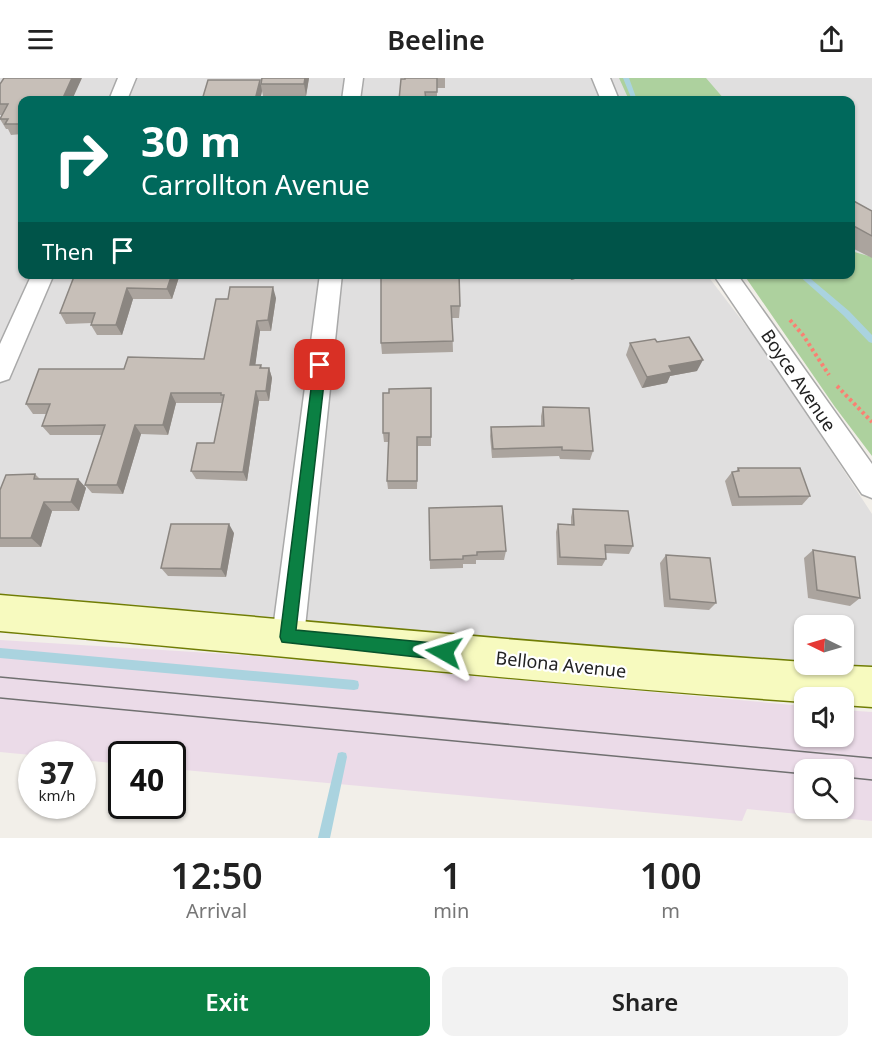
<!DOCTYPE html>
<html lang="en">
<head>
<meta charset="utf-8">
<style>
	body { margin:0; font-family:"Noto Sans",sans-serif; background:#f2f2f2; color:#222; height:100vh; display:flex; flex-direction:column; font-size:22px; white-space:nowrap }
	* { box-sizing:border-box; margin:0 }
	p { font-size:20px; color:#767676 }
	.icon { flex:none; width:33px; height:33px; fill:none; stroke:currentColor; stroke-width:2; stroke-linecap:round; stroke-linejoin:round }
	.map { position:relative; height:760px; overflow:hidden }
	.side { display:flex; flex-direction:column; background:#fff; flex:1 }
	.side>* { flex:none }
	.guide { position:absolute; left:18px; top:18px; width:837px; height:183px; border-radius:12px; box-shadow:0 2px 4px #0004; background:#00695c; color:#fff; overflow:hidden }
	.needle { width:39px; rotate:275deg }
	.buttons { position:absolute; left:794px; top:537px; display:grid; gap:12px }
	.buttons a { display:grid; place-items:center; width:60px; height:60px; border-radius:12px; background:#fff; box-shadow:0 2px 4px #0004; font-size:30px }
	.speed { position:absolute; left:18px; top:663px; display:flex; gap:12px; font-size:30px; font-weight:700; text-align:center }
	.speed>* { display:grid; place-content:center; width:78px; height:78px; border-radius:50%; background:#fff; box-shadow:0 2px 4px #0004; line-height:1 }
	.speed small { font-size:15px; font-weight:400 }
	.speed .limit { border:3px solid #111; border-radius:9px; background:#fff; color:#111 }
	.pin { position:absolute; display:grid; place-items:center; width:51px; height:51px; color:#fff; margin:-26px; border-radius:12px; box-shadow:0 3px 9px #0006 }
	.me { position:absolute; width:66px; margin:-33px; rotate:276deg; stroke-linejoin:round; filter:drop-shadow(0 0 4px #0008) }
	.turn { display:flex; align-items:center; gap:21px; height:126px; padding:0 24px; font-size:27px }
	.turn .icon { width:78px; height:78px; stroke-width:2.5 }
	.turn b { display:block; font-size:42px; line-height:51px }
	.then { display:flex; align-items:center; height:57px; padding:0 24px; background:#0003; gap:12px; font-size:22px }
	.eta { display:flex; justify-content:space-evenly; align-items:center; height:102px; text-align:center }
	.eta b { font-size:36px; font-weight:600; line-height:42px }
	.action { display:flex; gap:12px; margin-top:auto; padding:12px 24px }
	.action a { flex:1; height:69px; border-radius:12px; background:#0b8043; color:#fff; font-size:24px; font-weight:600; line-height:69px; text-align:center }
	.action a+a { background:#f2f2f2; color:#222 }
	header { display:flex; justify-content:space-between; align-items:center; height:78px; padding:0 24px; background:#fff; font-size:27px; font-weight:600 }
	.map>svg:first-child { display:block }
	.residential { fill:#e0dfdf }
	.industrial { fill:#ebdbe8; fill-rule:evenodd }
	.forest { fill:#add19e }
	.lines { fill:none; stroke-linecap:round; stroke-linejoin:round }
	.stream { fill:#aad3df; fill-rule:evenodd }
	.street-casing { stroke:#a9a9a9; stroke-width:3 }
	.secondary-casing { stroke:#707d05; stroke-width:3 }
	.path { stroke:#fa8072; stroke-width:4; stroke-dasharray:3 3; stroke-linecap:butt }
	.street { fill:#fff; fill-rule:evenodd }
	.secondary { fill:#f7fabf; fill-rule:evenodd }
	.tram { stroke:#707070; stroke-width:1.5 }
	.wall { fill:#aba49e }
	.shaded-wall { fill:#8b8681 }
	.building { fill:#c7bfb8; stroke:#8b8681; stroke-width:1.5 }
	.route { fill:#0b8043; stroke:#07532c; stroke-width:1.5 }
	.labels { text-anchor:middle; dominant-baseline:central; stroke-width:4.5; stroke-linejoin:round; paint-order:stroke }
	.street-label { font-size:18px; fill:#222; stroke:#fff }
</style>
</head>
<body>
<header><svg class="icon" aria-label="menu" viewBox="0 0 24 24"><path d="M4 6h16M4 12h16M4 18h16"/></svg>Beeline<svg class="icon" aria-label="share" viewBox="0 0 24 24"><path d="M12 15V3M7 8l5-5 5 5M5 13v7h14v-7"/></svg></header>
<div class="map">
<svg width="872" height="760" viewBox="0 0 872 760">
	<rect width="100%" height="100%" fill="#f2efe9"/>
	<path class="residential" d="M 0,0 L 591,0 L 600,22 L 22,22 L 22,196 L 707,197 L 770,279 L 872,436 L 872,588 L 843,586 L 843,548 L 804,548 L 804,583 L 0,521 Z
		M 605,0 L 872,0 L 872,186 L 851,187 L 850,22 L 615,22 Z"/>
	<path class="industrial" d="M 0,562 L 243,577 L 804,628 L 804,658 L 843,658 L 843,632 L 872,634 L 872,743 L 747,731 L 742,743 L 239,697 L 173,691 L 172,676 L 122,676 L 121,686 L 83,682 L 82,676 L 31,677 L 0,674 ZM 804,692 L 843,692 L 843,730 L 804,730 Z"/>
	<path class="forest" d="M 619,0 L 706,0 L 725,22 L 629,22 Z
		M 851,173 L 872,179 L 872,378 L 835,329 L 744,197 L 850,196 Z"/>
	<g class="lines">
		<path class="stream" d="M 623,0 L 629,0 L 637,22 L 632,22 Z
			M 797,196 L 805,196 L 849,233 L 872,257 L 872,265 L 869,264 L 843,237 Z
			M 0,570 L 354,602 L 358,603 L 359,607 L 358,611 L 354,612 L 0,580 Z
			M 342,674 L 346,675 L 347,679 L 330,760 L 318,760 L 337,679 L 338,675 Z"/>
		<g class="street-casing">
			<path id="street" d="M 118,0 L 136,0 L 127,22 L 109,22 Z
				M 345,0 L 363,0 L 360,22 L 342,22 Z
				M 592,0 L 610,0 L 619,22 L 601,22 Z
				M 32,196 L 54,196 L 9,301 L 0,304 L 0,266 Z
				M 320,196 L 342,196 L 304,559 L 299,570 L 288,574 L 277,570 L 272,559 Z
				M 713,196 L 737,196 L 872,386 L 872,420 L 862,416 Z"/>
		</g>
		<g class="secondary-casing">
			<path id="secondary" d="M 0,517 C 268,539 536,566 804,584 L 804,586 L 872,589 L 872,629 L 843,627 L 843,620 L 804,620 L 804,624 C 536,605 268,576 0,553 Z"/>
		</g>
		<path class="path" d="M 790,242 L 803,257 L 829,297
			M 837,308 L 872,344"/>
		<use href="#street" class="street"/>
		<use href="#secondary" class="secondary"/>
		<path class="tram" d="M 0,599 L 872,680
			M 0,620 L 804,696
			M 843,699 L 872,702"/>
	</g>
	<path class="wall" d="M 309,0 L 306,18 L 263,18 L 262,13 L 260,22 L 261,5 Z
		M 405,0 L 451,0 L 445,0 L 445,10 L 437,10 L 437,22 L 399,22 Z
		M 0,6 L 22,22 L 22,56 L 11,57 L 8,51 L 6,51 L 0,41 L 2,37 L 0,37 Z
		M 850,121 L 872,133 L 872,180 L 850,169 Z
		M 75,196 L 180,196 L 172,221 L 133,221 L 122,257 L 97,257 L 91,247 L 92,245 L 66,246 L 60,235 Z
		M 557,196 L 595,196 L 571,202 L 568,197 L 559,200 Z
		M 381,214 L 460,228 L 459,240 L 452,240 L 453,274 L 382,276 L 381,265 Z
		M 276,220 L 271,253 L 260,253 L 255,287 L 261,287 L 262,290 L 269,290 L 272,300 L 269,323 L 259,323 L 247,403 L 196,401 L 191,393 L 214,365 L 222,325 L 176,325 L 168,357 L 141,356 L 123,416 L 92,415 L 85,407 L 102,357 L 50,357 L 42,348 L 47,336 L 33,336 L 26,326 L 124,291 L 204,281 L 228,221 Z
		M 657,264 L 697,293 L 670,298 L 667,305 L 642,310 L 626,277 L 630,265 Z
		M 431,310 L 431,368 L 418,368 L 417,411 L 388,411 L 387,403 L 388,364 L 384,364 L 383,355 L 389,315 Z
		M 543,329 L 593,373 L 590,382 L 560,381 L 559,378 L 492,380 L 490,358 L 491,349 L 541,348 L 541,338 Z
		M 738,390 L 810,418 L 802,427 L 732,428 L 725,403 L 732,394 L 736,394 Z
		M 35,396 L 40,401 L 78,401 L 86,410 L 79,433 L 52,433 L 41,469 L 0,469 L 0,412 Z
		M 429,430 L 506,473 L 504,482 L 476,482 L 476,486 L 463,486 L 463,490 L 430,491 Z
		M 573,431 L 633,468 L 629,476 L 605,475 L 606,481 L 602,488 L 557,487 L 556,454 L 558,446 L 571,447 L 571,439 Z
		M 234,455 L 226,499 L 168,498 L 161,490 Z
		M 813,472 L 860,520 L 850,528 L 808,520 L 804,480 Z
		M 666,477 L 716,525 L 709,532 L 664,529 L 660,485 Z"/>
	<path class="shaded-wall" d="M 72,0 L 82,0 L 72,22 L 62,22 Z
		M 305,0 L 309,0 L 306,18 L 304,6 Z
		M 260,2 L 262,13 L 260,22 L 255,22 Z
		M 172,196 L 180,196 L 172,221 L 167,211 Z
		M 559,196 L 569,196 L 568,197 L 559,200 Z
		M 572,196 L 595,196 L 571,202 Z
		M 273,209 L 276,220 L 271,253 L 268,242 Z
		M 127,210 L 133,221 L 122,257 L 116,247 Z
		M 257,243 L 260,253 L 254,297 L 250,287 Z
		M 703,282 L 697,293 L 670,298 L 667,305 L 642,310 L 647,299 L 669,288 Z
		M 269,290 L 272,300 L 269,323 L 266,313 Z
		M 256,313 L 259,323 L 247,403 L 243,394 Z
		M 171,315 L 176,325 L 168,357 L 163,347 Z
		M 135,347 L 141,356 L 123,416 L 117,407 Z
		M 78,401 L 86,410 L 79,433 L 71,424 Z
		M 44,424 L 52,433 L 41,469 L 31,460 Z
		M 229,446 L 234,455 L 226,499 L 221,491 Z"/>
	<path class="building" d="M 4,0 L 72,0 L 62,22 L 22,22 L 22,46 L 5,46 L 8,41 L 0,41 L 8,26 L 0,26 L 0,6 Z
		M 262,0 L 305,0 L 304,6 L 261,6 Z
		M 405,0 L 437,0 L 437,14 L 425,14 L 426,22 L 399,22 L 401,1 L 405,1 Z
		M 208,2 L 260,2 L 255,22 L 202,22 Z
		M 850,121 L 872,133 L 872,158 L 850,146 Z
		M 75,196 L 172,196 L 167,211 L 127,210 L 116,247 L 91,247 L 95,235 L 60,235 Z
		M 381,196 L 459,196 L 460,228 L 451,228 L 453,263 L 381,265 Z
		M 230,209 L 273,209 L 268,242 L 257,243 L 250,287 L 261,287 L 260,290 L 269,290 L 266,313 L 256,313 L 243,394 L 191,393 L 197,365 L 214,365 L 224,317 L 221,317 L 221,315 L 171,315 L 163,347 L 135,347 L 117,407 L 85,407 L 105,347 L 42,348 L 50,326 L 26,326 L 39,291 L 124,291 L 128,279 L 204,281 L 216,221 L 228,221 Z
		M 689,259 L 703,282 L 669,288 L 672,294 L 647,299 L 630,265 L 655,261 L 657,264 Z
		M 431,310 L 431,359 L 417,359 L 417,403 L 387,403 L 389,355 L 383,355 L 383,315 L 389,315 L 389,311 Z
		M 543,329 L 589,330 L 593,373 L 562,372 L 562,369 L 493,371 L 491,349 L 544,348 Z
		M 738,390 L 800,390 L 810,418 L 739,419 L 732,394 L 739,393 Z
		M 35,396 L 34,401 L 78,401 L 71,424 L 44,424 L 31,460 L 0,460 L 0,412 L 6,397 Z
		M 502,428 L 506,473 L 477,474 L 477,477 L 463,478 L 463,481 L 430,482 L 429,430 Z
		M 573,431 L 628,433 L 633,468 L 605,467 L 606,481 L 560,479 L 558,446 L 574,447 Z
		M 171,446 L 229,446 L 221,491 L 161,490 Z
		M 813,472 L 855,479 L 860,520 L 817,512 Z
		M 666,477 L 710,480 L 716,525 L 670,521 Z"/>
	<path class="route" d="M 320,282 L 326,287 L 296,552 L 444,566 L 450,569 L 452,574 L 450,580 L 444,582 L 282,564 L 280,559 L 314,287 Z"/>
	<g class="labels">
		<g class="street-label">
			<text transform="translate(799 302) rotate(56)">Boyce Avenue</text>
			<text transform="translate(561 586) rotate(6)">Bellona Avenue</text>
		</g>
	</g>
</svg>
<div class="buttons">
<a><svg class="needle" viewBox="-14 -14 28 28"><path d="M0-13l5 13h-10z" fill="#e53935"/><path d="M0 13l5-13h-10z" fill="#767676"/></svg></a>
<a><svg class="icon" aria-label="sound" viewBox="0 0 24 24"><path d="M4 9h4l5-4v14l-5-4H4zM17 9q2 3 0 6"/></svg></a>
<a><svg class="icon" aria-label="search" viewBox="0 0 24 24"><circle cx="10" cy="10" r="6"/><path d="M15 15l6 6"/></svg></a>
</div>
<div class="speed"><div>37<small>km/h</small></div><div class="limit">40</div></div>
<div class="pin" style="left:320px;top:287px;background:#d93025"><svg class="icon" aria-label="arrive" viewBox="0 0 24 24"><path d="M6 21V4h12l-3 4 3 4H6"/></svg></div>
<svg class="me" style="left:444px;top:574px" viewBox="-20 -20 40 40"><path d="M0-17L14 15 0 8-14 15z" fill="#0b8043" stroke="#fff" stroke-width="4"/></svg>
<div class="guide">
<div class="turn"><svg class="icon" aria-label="right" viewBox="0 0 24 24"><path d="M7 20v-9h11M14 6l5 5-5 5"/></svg><div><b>30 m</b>Carrollton Avenue</div></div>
<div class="then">Then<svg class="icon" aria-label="arrive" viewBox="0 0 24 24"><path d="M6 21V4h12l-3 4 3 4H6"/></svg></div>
</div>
</div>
<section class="side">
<div class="eta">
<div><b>12:50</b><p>Arrival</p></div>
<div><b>1</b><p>min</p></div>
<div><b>100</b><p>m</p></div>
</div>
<div class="action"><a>Exit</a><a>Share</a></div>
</section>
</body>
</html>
